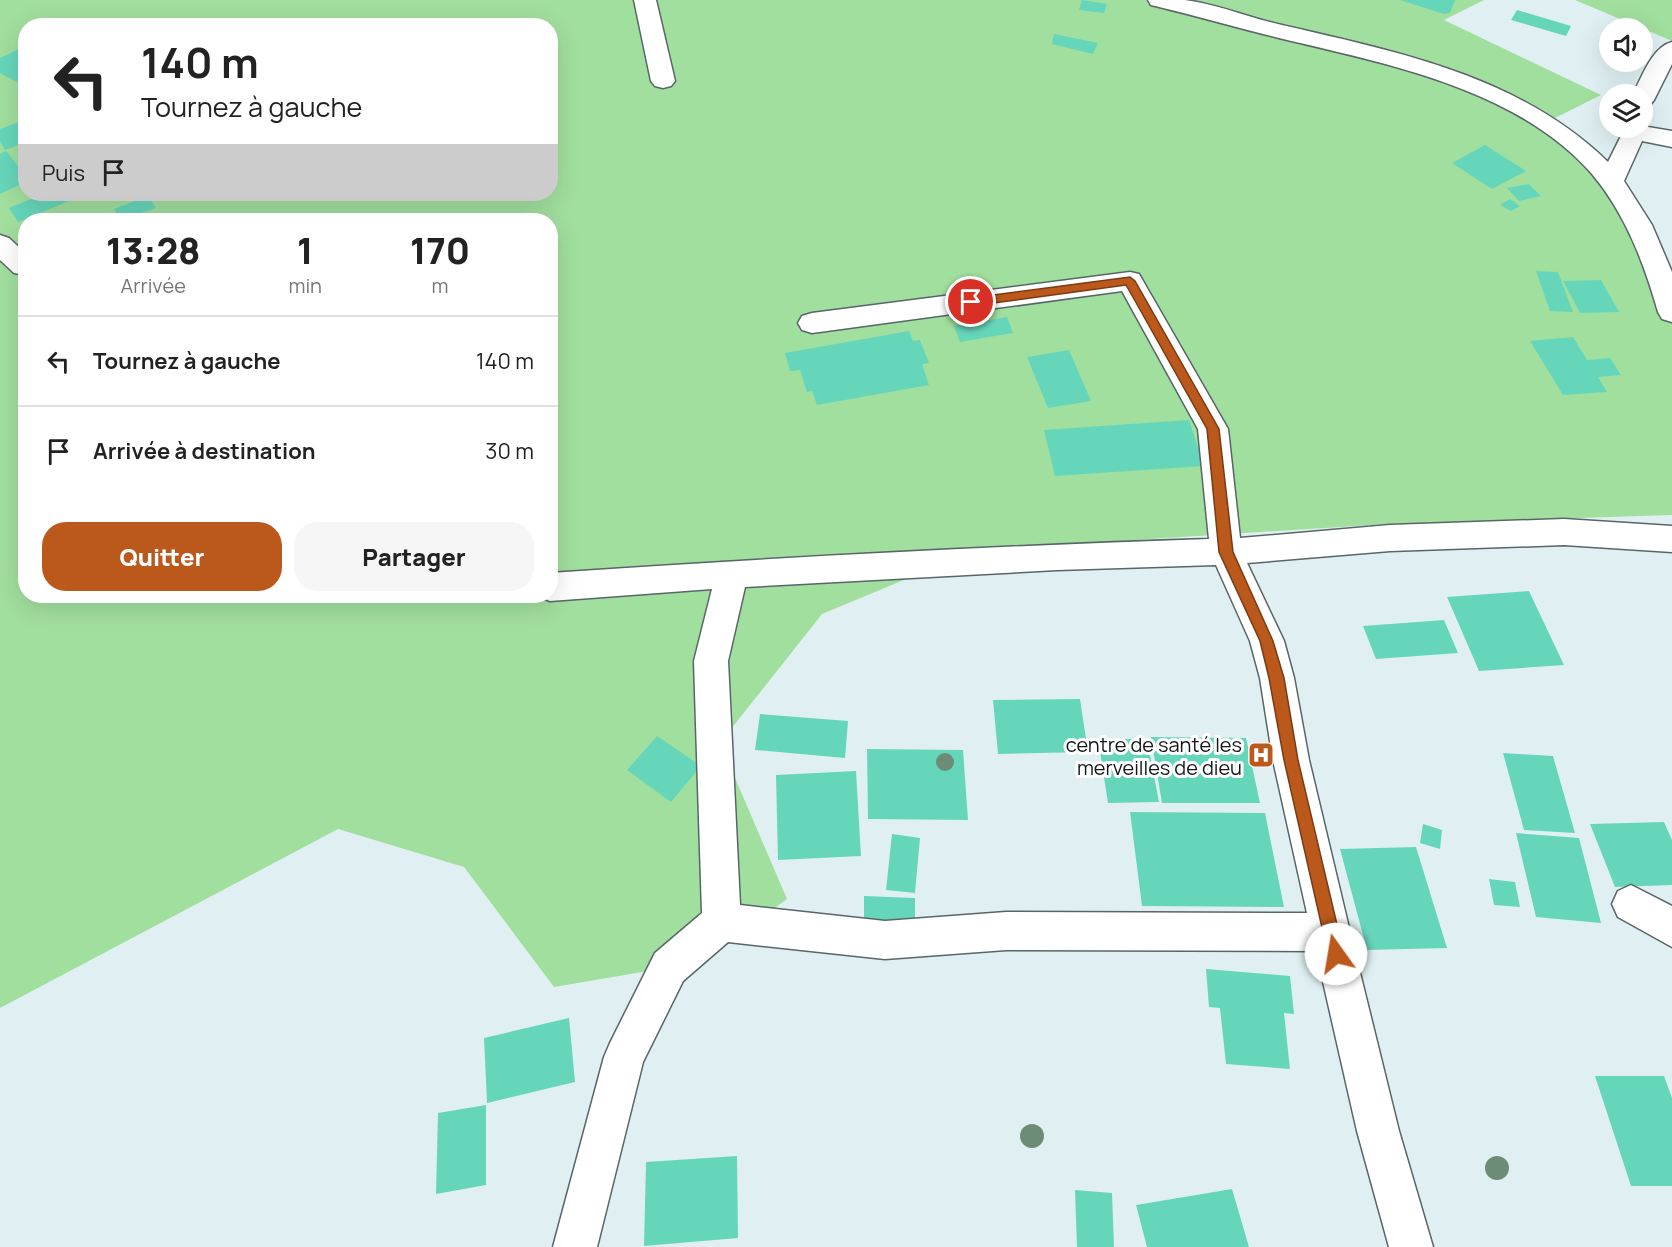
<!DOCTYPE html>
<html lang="fr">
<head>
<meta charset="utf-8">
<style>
	body { margin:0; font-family:Manrope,sans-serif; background:#f6f6f6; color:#222; height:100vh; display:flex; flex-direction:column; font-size:22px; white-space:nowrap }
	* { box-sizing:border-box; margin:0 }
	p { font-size:20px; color:#767676 }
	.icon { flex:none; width:33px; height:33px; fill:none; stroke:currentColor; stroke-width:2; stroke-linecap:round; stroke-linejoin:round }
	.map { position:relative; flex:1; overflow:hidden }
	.sheet { position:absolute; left:18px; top:213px; width:540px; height:390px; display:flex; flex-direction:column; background:#fff; border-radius:24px; box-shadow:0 6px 24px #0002 }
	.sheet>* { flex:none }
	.banner { position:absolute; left:18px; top:18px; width:540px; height:183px; border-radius:24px; box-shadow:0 6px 24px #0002; background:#fff; color:#222; overflow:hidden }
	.fabs { position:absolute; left:1599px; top:18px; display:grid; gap:12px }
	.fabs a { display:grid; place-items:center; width:54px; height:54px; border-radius:50%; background:#fff; box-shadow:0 6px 24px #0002; font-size:30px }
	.pin { position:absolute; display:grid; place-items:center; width:51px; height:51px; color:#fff; margin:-26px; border:3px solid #fff; border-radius:50%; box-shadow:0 2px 6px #0007 }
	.me { position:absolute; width:66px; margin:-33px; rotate:347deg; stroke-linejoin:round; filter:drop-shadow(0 0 4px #0008) }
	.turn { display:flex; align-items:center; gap:21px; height:126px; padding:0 24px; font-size:27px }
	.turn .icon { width:78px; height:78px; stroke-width:2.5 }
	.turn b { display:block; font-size:42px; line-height:51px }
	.then { display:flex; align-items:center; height:57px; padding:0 24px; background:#0003; gap:12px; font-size:22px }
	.eta { display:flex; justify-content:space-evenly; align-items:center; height:102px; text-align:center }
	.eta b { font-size:36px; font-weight:800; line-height:42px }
	.cta { display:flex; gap:12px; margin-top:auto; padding:12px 24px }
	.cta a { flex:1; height:69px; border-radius:24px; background:#bb591d; color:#fff; font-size:24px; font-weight:800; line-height:69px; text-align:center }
	.cta a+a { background:#f6f6f6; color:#222 }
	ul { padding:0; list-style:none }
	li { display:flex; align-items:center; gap:18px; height:90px; padding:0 24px; border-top:2px solid #e0e0e0 }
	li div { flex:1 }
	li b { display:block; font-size:22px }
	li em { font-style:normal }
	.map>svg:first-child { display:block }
	.green { fill:#a1df9e; fill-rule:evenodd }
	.building { fill:#66d6bb }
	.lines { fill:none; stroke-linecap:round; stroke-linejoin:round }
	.minor-casing { stroke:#586668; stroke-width:3 }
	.minor { fill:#fff; fill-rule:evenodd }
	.tree { fill:#6d8c76 }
	.route { fill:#bb591d; stroke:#7a3a13; stroke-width:1.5 }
	.labels { text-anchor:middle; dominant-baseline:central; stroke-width:6; stroke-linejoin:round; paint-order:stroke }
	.poi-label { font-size:20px; fill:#121818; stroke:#fff; text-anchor:end }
</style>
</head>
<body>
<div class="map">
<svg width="1672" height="1247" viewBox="0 0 1672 1247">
	<rect width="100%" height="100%" fill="#e0f0f2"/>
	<path class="green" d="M 0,0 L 1484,0 L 1444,20 L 1601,95 L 1547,122 L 1585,148 L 1658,262 L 1672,323 L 1672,515 L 1387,524 L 976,550 L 822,614 L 720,743 L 787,899 L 701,962 L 554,987 L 464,867 L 338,829 L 0,1008 ZM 26,26 L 550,26 L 550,194 L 26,194 ZM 26,220 L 550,220 L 550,596 L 26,596 Z
		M 1575,0 L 1672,0 L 1672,41 Z"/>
	<path class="building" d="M 1082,0 L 1107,4 L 1104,13 L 1079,10 Z
		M 1400,0 L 1455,0 L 1450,13 L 1444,14 Z
		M 1517,10 L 1571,26 L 1566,36 L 1511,20 Z
		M 1054,34 L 1098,43 L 1093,54 L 1052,44 Z
		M 26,46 L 26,78 L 17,82 L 0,73 L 0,58 Z
		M 25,120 L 26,142 L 5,150 L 0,142 L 0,129 Z
		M 1485,145 L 1526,171 L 1492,189 L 1452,163 Z
		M 6,151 L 26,176 L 26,182 L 0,194 L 0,154 Z
		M 1529,184 L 1541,196 L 1519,201 L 1507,188 Z
		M 43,194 L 86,194 L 18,222 L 9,208 Z
		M 148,196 L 156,208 L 121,220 L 114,209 Z
		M 1510,199 L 1520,206 L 1511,211 L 1500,205 Z
		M 1536,271 L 1558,272 L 1573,312 L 1550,311 Z
		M 1601,280 L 1619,312 L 1580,313 L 1563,281 Z
		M 1007,317 L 1013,333 L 960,342 L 954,326 Z
		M 909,331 L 913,341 L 920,340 L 929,363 L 922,364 L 929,385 L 817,405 L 812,391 L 807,392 L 800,370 L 790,371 L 785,353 Z
		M 1573,337 L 1587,360 L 1610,358 L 1621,375 L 1598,377 L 1607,392 L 1563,395 L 1530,341 Z
		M 1069,350 L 1091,401 L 1048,408 L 1027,357 Z
		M 1189,420 L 1204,466 L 1055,476 L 1044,430 Z
		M 1529,591 L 1564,665 L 1479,671 L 1447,597 Z
		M 1444,620 L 1458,653 L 1376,659 L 1363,626 Z
		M 1080,699 L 1088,752 L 998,754 L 993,700 Z
		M 760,714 L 848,721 L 845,758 L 755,750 Z
		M 657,736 L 701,766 L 671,802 L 627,770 Z
		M 1151,737 L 1246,738 L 1260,803 L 1162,803 Z
		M 1098,739 L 1147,739 L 1159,802 L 1108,803 Z
		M 867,749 L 963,750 L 968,820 L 868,819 Z
		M 1503,753 L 1553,756 L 1575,833 L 1524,830 Z
		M 856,771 L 861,856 L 778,860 L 776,775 Z
		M 1130,812 L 1265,813 L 1284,907 L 1142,906 Z
		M 1664,822 L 1672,840 L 1672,885 L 1615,887 L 1590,824 Z
		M 1423,824 L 1442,830 L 1440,849 L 1420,843 Z
		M 1516,833 L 1579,838 L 1601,923 L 1536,917 Z
		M 892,834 L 920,838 L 915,893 L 886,890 Z
		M 1416,847 L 1447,948 L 1367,950 L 1340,849 Z
		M 1489,879 L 1515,882 L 1520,907 L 1494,905 Z
		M 864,896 L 915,898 L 915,929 L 864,927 Z
		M 1206,969 L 1290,976 L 1294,1014 L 1284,1013 L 1290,1069 L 1226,1064 L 1220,1008 L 1209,1007 Z
		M 569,1018 L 575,1082 L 487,1103 L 484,1038 Z
		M 1595,1076 L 1664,1076 L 1672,1098 L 1672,1186 L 1631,1186 Z
		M 486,1105 L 486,1185 L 436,1194 L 438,1113 Z
		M 737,1156 L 738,1238 L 644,1246 L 646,1162 Z
		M 1232,1189 L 1249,1247 L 1147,1247 L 1136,1205 Z
		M 1075,1190 L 1112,1193 L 1114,1247 L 1077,1247 Z"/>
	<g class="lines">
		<g class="minor-casing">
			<path id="minor" d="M 634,0 L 656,0 L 675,81 L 671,86 L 663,88 L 655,86 L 651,81 Z
				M 1148,0 C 1160,0 1173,0 1185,0 C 1217,4 1250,18 1282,25 C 1398,52 1520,76 1608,162 L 1625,128 L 1642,126 L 1672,131 L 1672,147 L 1642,141 L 1624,181 L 1652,225 L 1672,272 L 1672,322 L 1662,319 L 1658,312 C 1644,263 1625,213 1592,174 C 1516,87 1382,63 1275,37 C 1234,27 1193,15 1151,5 Z
				M 1672,42 L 1672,64 L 1654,100 L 1650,105 L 1642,107 L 1642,94 L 1633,94 C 1642,77 1652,47 1672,42 Z
				M 0,235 L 9,238 L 26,254 L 26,275 L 14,273 L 0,260 Z
				M 1130,272 L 1139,274 L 1228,429 L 1240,538 L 1390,525 L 1564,519 L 1672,526 L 1672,552 L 1564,545 L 1390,551 L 1247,563 L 1284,641 L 1294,678 L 1309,760 L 1350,932 L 1399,1131 L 1433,1247 L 1389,1247 L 1357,1131 L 1316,951 L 1006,950 L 885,959 L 728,942 L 683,981 L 643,1062 L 597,1247 L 553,1247 L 604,1057 L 610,1043 L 655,953 L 702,913 L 694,661 L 712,589 L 550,601 L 538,596 L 550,596 L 550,573 C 770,558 989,546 1209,539 L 1198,429 L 1122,291 L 812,333 L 802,330 L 798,323 L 802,316 L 812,313 ZM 1216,565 L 1250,641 L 1260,678 L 1273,760 L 1307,913 L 1006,912 L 885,921 L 740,905 L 728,661 L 745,587 L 1057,570 Z
				M 1631,885 L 1672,906 L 1672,947 L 1618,917 L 1612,904 L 1618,891 Z"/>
		</g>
		<use href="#minor" class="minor"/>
	</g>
	<g class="tree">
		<circle cx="945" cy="762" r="9"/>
		<circle cx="1032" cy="1136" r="12"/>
		<circle cx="1497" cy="1168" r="12"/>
	</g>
	<path class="route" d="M 1130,277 L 1135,281 L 1219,429 L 1233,552 L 1273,641 L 1284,678 L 1298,760 L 1344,954 L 1342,959 L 1336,962 L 1330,959 L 1328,954 L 1284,760 L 1269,678 L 1260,641 L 1219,552 L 1207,429 L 1134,299 L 1126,285 L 971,306 L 965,302 L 971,298 Z"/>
	<defs>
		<g id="hospital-square" transform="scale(1.35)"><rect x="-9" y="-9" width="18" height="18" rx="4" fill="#bb591d" stroke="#fff"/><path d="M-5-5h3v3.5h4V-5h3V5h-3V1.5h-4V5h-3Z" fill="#fff"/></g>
	</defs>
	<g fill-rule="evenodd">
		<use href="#hospital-square" x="1261" y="755"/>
	</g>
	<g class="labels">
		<g class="poi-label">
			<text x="1242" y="744">centre de santé les<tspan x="1242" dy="23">merveilles de dieu</tspan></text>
		</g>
	</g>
</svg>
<div class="fabs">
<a><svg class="icon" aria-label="sound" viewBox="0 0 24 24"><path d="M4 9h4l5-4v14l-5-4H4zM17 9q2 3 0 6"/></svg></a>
<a><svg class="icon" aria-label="layers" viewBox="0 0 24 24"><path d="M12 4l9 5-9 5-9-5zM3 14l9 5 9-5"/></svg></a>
</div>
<div class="pin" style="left:971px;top:302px;background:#d93025"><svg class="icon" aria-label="arrive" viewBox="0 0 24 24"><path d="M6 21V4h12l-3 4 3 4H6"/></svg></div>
<svg class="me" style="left:1336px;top:954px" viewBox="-20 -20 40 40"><circle r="19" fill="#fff"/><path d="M0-13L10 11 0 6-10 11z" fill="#bb591d"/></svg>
<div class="banner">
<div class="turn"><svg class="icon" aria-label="left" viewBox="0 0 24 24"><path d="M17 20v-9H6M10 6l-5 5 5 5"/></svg><div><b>140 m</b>Tournez à gauche</div></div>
<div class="then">Puis<svg class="icon" aria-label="arrive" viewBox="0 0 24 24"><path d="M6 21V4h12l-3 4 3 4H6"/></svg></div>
</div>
<section class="sheet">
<div class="eta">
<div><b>13:28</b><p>Arrivée</p></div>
<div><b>1</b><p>min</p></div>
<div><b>170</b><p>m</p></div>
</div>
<ul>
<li><svg class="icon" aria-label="left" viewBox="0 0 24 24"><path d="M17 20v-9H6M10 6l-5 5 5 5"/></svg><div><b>Tournez à gauche</b></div><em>140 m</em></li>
<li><svg class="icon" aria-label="arrive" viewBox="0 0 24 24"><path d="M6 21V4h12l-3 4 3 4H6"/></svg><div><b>Arrivée à destination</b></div><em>30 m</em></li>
</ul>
<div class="cta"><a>Quitter</a><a>Partager</a></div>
</section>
</div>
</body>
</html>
